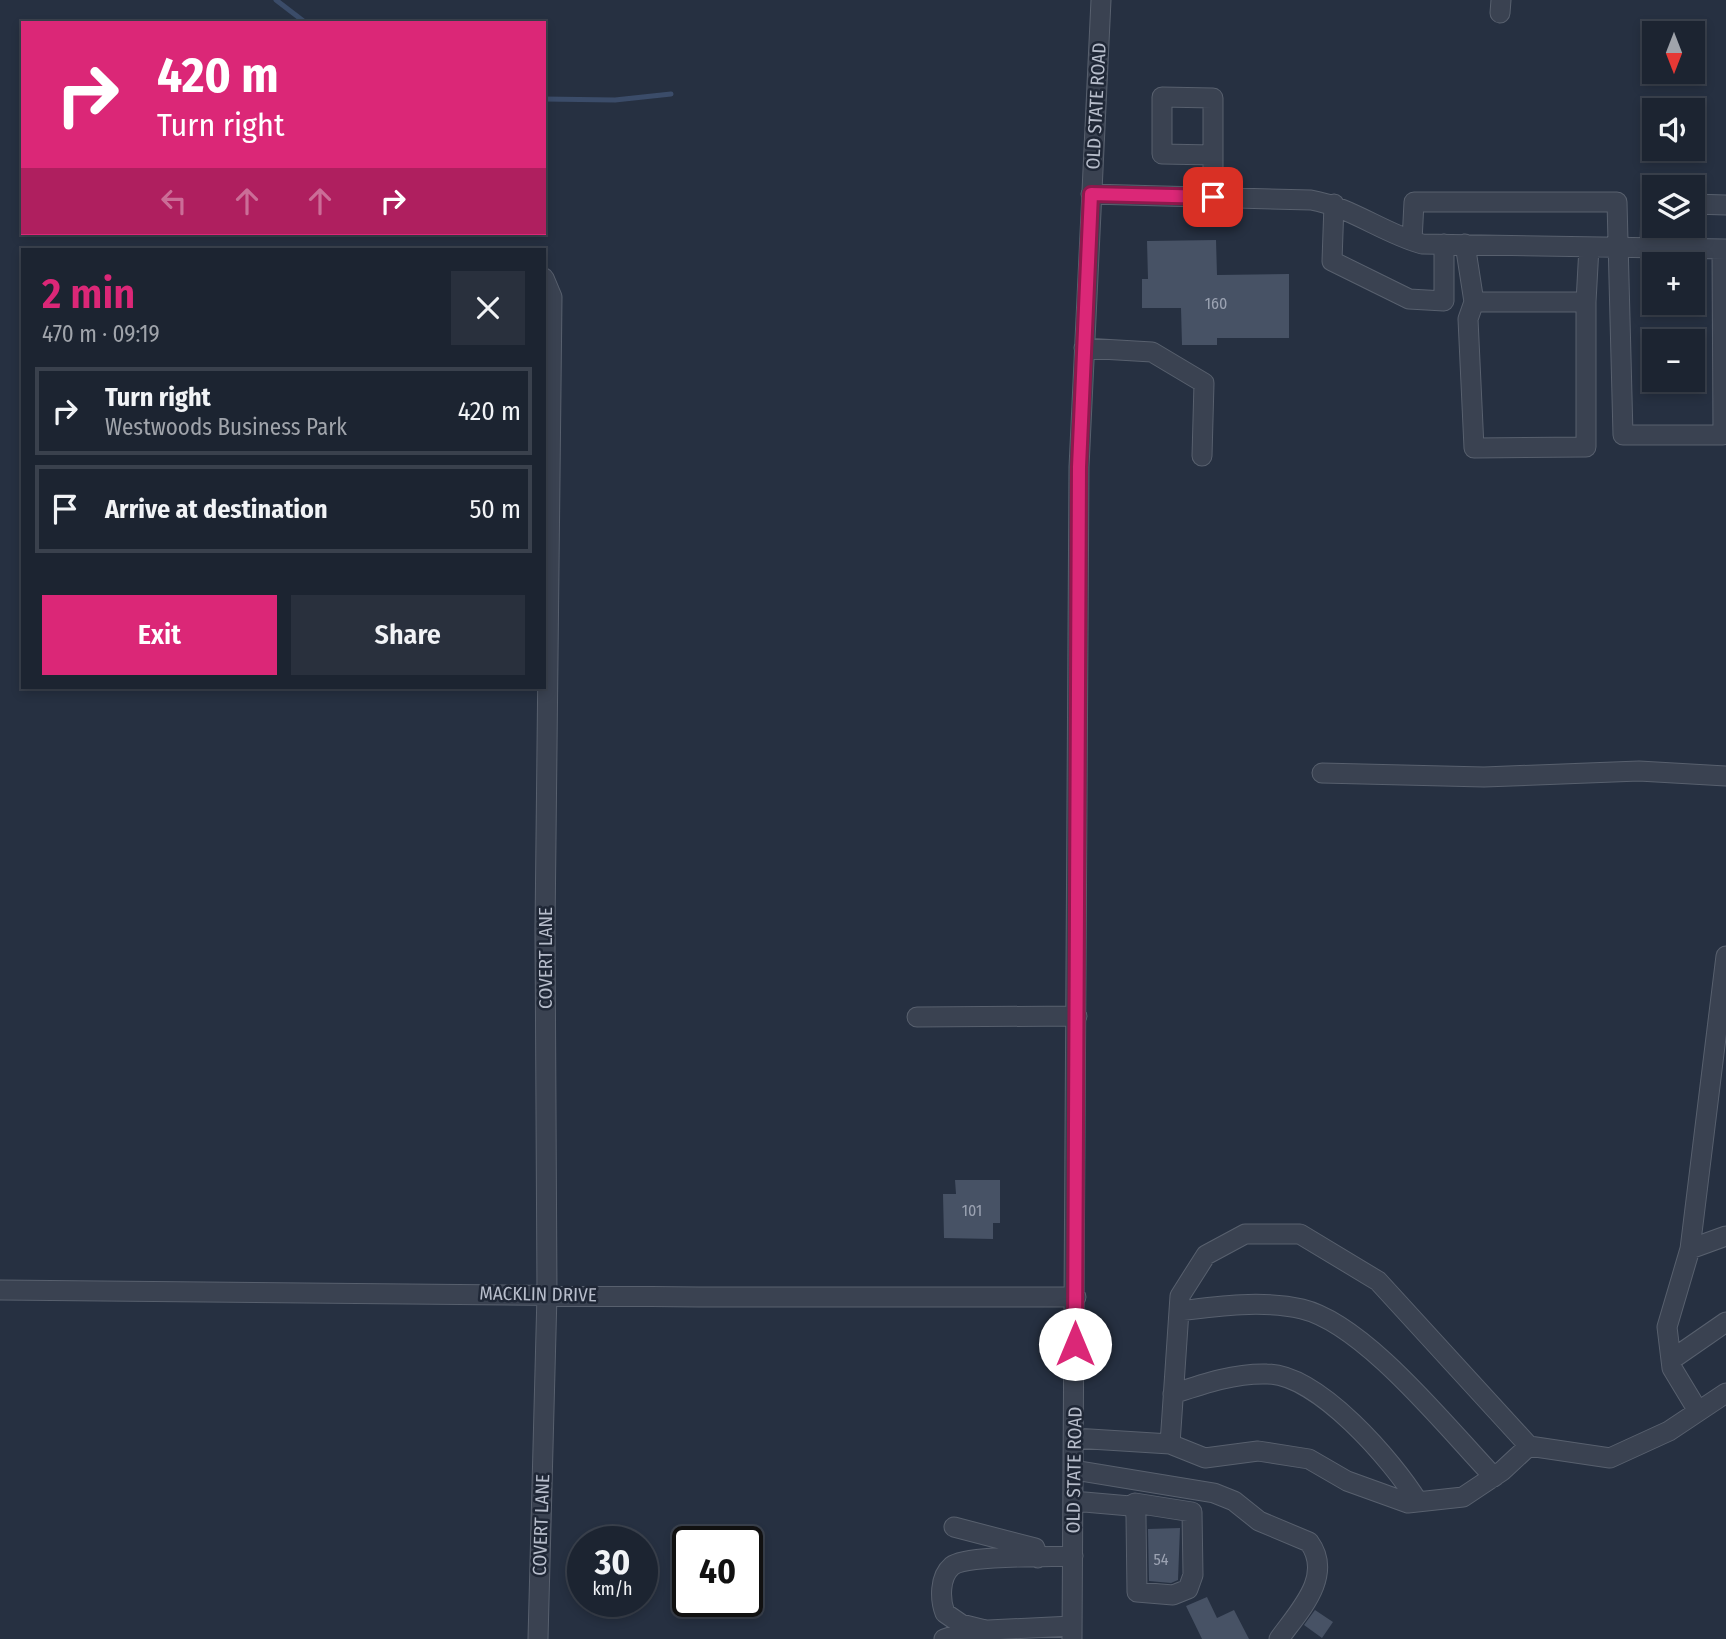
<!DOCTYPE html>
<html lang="en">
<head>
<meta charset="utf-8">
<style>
	body { margin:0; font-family:"Fira Sans Condensed",sans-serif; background:#29303d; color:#f1f3f6; height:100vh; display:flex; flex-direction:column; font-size:26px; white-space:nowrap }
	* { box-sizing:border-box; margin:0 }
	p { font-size:23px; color:#a0a4ab }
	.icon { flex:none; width:38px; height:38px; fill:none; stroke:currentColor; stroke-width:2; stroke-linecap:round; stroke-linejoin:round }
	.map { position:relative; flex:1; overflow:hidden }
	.drawer { position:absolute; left:21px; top:248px; width:525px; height:441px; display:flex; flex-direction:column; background:#1c2431; border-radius:0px; box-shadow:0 4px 10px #0003,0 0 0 2px #3a414d }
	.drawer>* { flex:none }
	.banner { position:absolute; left:21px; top:21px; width:525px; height:214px; border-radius:0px; box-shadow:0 4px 10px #0003,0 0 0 2px #3a414d; background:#db2777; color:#fff; overflow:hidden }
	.needle { width:46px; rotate:180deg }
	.tools { position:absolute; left:1642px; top:21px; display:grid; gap:14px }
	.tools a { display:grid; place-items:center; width:63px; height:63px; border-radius:0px; background:#1c2431; box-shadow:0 4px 10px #0003,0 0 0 2px #3a414d; font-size:35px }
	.speed { position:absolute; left:567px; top:1526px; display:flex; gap:14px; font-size:35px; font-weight:700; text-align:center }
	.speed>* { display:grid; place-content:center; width:91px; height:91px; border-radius:50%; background:#1c2431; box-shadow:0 4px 10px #0003,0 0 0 2px #3a414d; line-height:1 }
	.speed small { font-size:18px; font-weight:400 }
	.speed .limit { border:4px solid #111; border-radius:10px; background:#fff; color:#111 }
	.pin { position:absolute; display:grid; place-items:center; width:60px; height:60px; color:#fff; margin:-30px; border-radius:14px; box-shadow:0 4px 10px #0006 }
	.me { position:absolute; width:77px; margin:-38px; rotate:0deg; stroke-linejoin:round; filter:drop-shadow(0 0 5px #0008) }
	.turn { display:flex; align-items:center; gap:24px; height:147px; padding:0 21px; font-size:32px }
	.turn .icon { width:91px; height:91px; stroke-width:2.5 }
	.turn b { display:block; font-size:49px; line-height:60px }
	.lanes { display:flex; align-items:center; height:66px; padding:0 21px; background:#0003; justify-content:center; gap:35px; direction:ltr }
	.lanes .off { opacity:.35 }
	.round { display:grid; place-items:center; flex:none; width:74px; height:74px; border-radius:0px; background:#29303d }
	.summary { display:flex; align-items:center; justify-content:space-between; height:119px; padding:0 21px }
	h1 { font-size:42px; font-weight:600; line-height:52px; color:#db2777 }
	.cta { display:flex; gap:14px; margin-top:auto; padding:14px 21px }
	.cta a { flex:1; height:80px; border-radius:0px; background:#db2777; color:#fff; font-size:28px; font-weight:600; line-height:80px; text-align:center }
	.cta a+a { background:#29303d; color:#f1f3f6 }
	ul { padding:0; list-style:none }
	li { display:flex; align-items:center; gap:21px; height:88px; margin:0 14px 10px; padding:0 7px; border:4px solid #3a414d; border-radius:0px }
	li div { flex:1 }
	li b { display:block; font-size:26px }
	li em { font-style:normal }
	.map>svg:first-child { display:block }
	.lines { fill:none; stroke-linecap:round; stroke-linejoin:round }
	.stream { stroke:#3b4c69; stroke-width:5 }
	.building { fill:#475265 }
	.minor-casing { stroke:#58606e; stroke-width:21 }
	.minor { stroke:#3a4251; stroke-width:19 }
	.route-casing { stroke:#8e194d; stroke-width:18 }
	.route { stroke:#db2777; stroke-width:12 }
	.labels { text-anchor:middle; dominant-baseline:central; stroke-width:5; stroke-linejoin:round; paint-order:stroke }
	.number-label { font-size:16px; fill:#9ba2b2 }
	.street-label { font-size:19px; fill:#b7bdcb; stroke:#1f2736 }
</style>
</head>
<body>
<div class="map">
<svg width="1726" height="1639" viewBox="0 0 1726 1639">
	<rect width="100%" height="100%" fill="#263041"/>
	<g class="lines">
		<path class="stream" d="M 276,0 L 306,23
			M 544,99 L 615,100 L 671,94"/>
	</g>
	<path class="building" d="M 1216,240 L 1217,275 L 1289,274 L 1289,338 L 1217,338 L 1217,345 L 1182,345 L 1181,308 L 1142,308 L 1142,279 L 1148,279 L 1147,241 Z
		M 955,1180 L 1000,1180 L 1000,1223 L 993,1223 L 993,1239 L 944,1238 L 943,1194 L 956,1194 Z
		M 1180,1528 L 1178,1580 L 1171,1583 L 1149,1581 L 1148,1529 Z
		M 1207,1597 L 1217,1618 L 1234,1610 L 1249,1639 L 1202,1639 L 1186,1606 Z
		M 1315,1610 L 1333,1622 L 1322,1638 L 1304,1625 Z"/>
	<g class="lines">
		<g class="minor-casing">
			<path id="minor" d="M 1500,13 L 1501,0
				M 1213,155 L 1162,154 L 1162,97 L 1213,98 L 1213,197
				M 1091,194 L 1311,200 C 1351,207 1383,233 1422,244 L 1726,249
				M 1334,204 L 1332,261 L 1409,299 L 1444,301 L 1444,244
				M 1692,204 L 1726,205
				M 1412,241 L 1414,202 L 1617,202 L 1623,435 L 1723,435 L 1722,249
				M 1465,244 L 1474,302 L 1586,302 L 1589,247
				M 1650,248 L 1651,204 L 1654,204
				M 1474,302 L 1468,319 L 1474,448 L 1586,447 L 1586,302
				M 1084,348 L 1152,352 L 1204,383 L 1202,456
				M 1322,773 L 1484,777 L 1639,771 L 1726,776
				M 917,1017 L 1077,1016
				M 1690,1249 L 1726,1236
				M 0,1290 L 699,1297 L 1076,1297
				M 1179,1311 C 1218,1306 1263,1300 1302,1309 C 1365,1324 1448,1429 1494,1477
				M 1671,1360 L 1726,1322
				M 1173,1394 C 1203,1384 1235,1373 1267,1374 C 1318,1374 1393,1461 1418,1502
				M 1698,1411 L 1672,1368 L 1667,1327 L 1690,1249 L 1726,956
				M 1074,1438 L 1170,1444 L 1205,1458 L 1258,1451 L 1309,1459 L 1347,1481 L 1408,1503 L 1463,1497 L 1502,1471 L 1529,1446 L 1610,1458 L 1669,1431 L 1726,1393
				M 1170,1444 L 1180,1296 L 1206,1255 L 1245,1234 L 1300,1234 L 1378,1281 L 1529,1446
				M 1074,1470 L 1214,1493 L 1234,1501 L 1259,1521 L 1309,1542 C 1334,1576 1299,1611 1279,1639
				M 1073,1501 L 1130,1506 L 1135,1503 L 1192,1512 L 1193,1575 L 1188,1589 L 1173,1595 L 1137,1592 L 1136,1517 L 1135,1509 L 1130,1506
				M 954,1527 L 1035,1548 L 1038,1558
				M 985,1630 L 961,1624 L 945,1613 C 940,1600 939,1577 952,1566 C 966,1555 1051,1557 1073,1556
				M 538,1639 L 547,1294 L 545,929 L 552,297 L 544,278
				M 944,1639 L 968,1631 L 1072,1626
				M 1072,1639 L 1079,467 L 1101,0"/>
		</g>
		<use href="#minor" class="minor"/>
	</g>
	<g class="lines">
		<g class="route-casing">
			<path id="route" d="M 1075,1344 L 1079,467 L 1091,194 L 1213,197"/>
		</g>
		<use href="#route" class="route"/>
	</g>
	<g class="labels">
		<g class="number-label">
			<text x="1216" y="303">160</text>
			<text x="972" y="1210">101</text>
			<text x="1161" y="1559">54</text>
		</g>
		<g class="street-label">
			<text transform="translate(1096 106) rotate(-87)">OLD STATE ROAD</text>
			<text transform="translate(545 958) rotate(-90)">COVERT LANE</text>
			<text transform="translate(538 1294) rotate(1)">MACKLIN DRIVE</text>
			<text transform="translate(1074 1470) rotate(-89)">OLD STATE ROAD</text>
			<text transform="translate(541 1525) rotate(-88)">COVERT LANE</text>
		</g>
	</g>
</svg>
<div class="tools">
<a><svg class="needle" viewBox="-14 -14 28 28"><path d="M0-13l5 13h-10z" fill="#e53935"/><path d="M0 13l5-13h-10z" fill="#a0a4ab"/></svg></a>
<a><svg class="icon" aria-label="sound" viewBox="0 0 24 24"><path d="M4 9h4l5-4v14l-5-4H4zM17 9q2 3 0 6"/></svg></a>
<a><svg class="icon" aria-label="layers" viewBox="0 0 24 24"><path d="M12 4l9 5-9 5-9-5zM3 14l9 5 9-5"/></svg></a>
<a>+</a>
<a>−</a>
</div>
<div class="speed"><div>30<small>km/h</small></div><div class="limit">40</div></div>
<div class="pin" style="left:1213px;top:197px;background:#d93025"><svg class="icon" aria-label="arrive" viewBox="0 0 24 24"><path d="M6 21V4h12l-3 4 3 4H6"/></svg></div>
<svg class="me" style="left:1075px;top:1344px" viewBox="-20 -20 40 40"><circle r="19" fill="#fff"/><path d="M0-13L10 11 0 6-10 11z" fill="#db2777"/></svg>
<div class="banner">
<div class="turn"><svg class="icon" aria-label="right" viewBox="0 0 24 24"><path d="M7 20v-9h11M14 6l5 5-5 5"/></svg><div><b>420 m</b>Turn right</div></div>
<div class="lanes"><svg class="icon off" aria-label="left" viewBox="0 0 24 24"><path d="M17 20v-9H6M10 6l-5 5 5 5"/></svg><svg class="icon off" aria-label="ahead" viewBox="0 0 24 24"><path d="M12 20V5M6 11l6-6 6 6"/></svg><svg class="icon off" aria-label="ahead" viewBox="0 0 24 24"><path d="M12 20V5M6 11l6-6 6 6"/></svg><svg class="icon" aria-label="right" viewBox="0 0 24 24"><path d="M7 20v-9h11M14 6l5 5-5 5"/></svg></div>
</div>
<section class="drawer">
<div class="summary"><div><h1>2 min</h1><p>470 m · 09:19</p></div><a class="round"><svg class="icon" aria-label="close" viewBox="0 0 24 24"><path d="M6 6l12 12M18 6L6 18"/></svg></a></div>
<ul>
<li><svg class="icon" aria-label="right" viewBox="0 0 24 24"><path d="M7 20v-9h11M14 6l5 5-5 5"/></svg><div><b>Turn right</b><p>Westwoods Business Park</p></div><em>420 m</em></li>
<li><svg class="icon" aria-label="arrive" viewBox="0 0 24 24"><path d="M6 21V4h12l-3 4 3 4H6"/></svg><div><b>Arrive at destination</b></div><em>50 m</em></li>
</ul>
<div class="cta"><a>Exit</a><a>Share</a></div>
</section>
</div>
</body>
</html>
